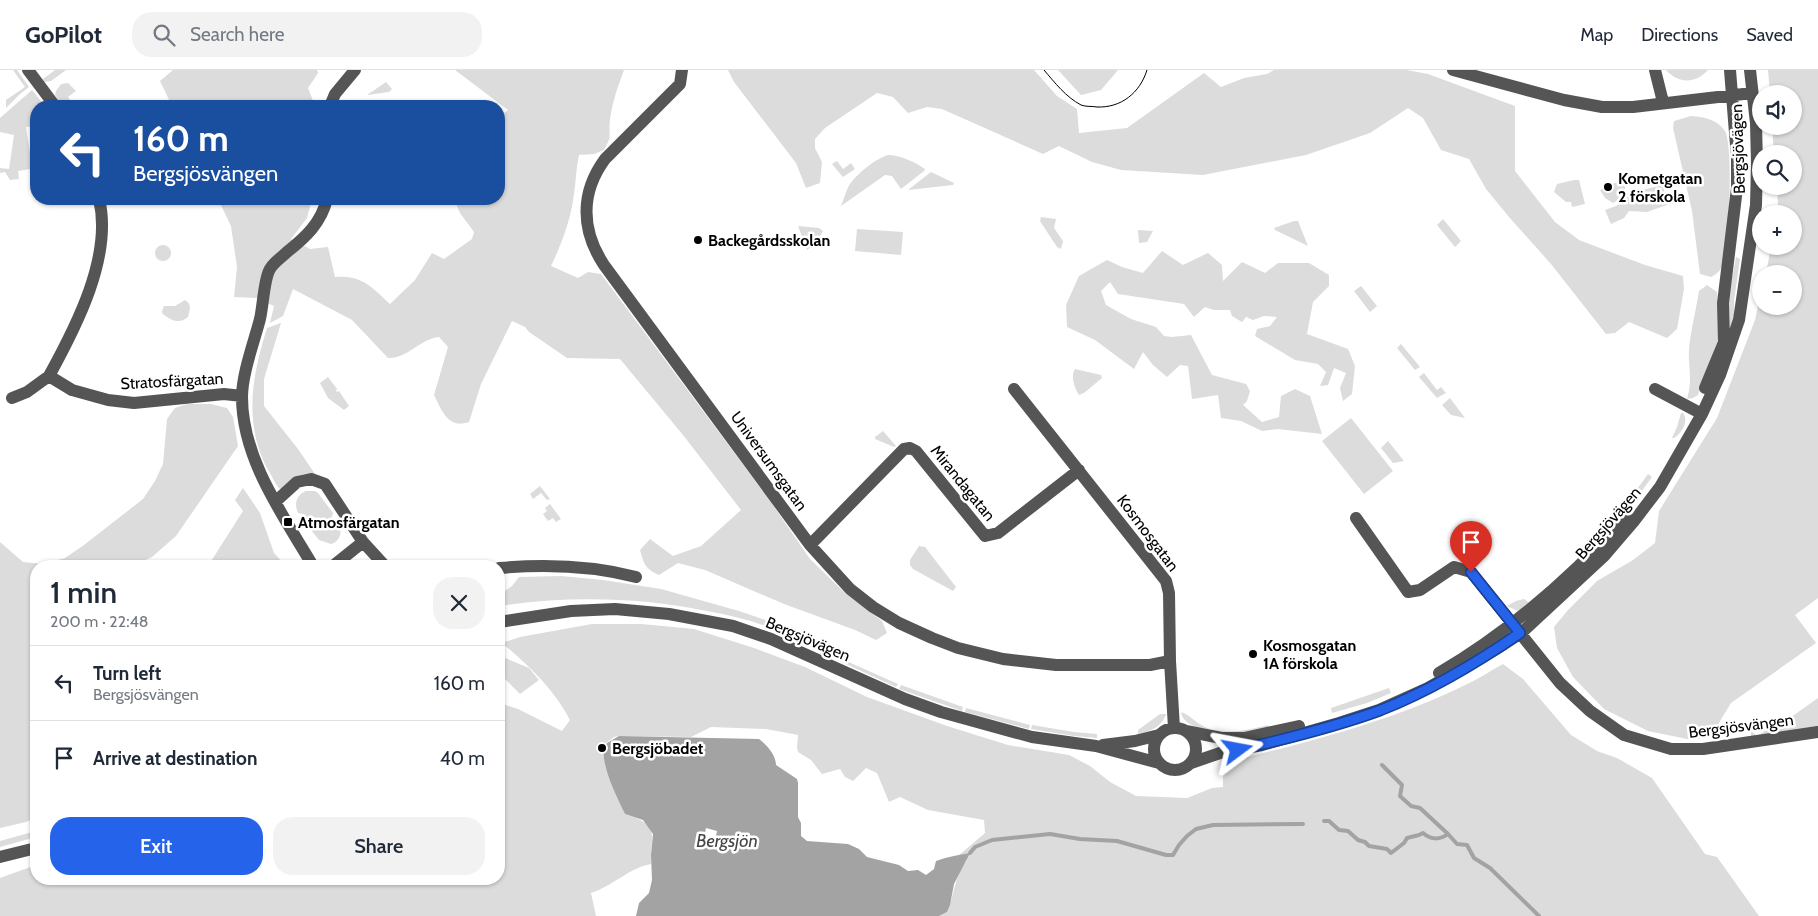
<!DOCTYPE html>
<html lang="en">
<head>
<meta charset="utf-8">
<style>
	body { margin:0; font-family:Cabin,sans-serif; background:#f2f2f3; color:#1f2937; height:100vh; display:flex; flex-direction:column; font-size:19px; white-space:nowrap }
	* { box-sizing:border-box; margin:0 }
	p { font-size:16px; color:#747a83 }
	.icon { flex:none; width:28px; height:28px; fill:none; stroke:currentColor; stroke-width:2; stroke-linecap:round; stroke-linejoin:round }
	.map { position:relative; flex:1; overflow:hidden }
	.sheet { position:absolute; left:30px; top:490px; width:475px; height:325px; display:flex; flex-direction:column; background:#fff; border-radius:20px; box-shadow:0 1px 4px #0004 }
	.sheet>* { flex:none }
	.hud { position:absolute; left:30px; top:30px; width:475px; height:105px; border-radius:20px; box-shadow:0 1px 4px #0004; background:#1a4fa0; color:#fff; overflow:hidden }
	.buttons { position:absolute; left:1752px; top:15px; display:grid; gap:10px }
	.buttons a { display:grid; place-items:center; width:50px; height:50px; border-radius:50%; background:#fff; box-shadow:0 1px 4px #0004; font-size:25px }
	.pin { position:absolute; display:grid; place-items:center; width:42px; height:42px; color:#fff; margin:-51px -21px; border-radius:50% 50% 50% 0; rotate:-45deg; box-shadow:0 0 5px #0007 }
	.pin .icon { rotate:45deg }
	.me { position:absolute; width:55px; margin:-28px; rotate:77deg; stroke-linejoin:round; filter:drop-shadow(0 0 4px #0008) }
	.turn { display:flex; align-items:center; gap:18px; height:105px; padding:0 20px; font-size:22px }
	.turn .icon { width:65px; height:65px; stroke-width:2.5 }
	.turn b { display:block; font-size:35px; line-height:42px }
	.round { display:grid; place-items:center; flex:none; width:52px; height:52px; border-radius:20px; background:#f2f2f3 }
	.head { display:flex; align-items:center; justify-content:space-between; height:85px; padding:0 20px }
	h1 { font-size:30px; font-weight:600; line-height:38px }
	.cta { display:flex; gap:10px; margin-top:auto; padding:10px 20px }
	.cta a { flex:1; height:58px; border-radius:20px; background:#2563eb; color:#fff; font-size:20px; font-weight:600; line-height:58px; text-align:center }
	.cta a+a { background:#f2f2f3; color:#1f2937 }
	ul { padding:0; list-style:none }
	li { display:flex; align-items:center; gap:15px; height:75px; padding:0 20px; border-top:1px solid #e0e1e3 }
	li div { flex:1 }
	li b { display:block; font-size:19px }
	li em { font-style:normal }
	header { display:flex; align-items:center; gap:30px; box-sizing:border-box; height:70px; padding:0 25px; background:#fff; border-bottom:1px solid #e0e1e3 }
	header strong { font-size:24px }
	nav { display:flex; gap:28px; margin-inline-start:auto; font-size:18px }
	.search { width:350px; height:45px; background:#f2f2f3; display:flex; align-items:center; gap:12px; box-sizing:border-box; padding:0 18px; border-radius:20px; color:#747a83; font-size:19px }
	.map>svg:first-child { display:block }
	.green { fill:#dcdcdc }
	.water { fill:#a3a3a3 }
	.pier { fill:#fff }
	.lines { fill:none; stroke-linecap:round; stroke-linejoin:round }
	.stream { stroke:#a3a3a3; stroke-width:4 }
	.minor { stroke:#555; stroke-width:12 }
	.tram { stroke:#000; stroke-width:1 }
	.route-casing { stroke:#184099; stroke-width:12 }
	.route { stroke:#2563eb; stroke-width:9 }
	.poi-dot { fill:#000; stroke:#fff; stroke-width:2 }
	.labels { text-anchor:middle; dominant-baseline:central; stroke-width:5; stroke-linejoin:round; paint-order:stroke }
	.street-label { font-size:16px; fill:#000; stroke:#fff }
	.poi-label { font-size:16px; font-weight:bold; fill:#000; stroke:#fff; text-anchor:start }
	.water-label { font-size:18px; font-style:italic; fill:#444; stroke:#fff }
</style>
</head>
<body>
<header>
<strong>GoPilot</strong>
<div class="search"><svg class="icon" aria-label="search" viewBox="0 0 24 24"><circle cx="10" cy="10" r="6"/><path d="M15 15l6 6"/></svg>Search here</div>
<nav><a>Map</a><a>Directions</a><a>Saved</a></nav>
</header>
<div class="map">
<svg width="1818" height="846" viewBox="0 0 1818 846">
	<rect width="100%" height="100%" fill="#fff"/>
	<path class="green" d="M 13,0 L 17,0 L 29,17 L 20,24 L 6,38 L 6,30 L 25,17 Z
		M 55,0 L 66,0 L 51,11 L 44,12 L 43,9 Z
		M 173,0 L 317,0 L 318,3 L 308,18 L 315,36 L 172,36 L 160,11 Z
		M 455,0 L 624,0 C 618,16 612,33 610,50 C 608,65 613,65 604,80 L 594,84 L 579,85 C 576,98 576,111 574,124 C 571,149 562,173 551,196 L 578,208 L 588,202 L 601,204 L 768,428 L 810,489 L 844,522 L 882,551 L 887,563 L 876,570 L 855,560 L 784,534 L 705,500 L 678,493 L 659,505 C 645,499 644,494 640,480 L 650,469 L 673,486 L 701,476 L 741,440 L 683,365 L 620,289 L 567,288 L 529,262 L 525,257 L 512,251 L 481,314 L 469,352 C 448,359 442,341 434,325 L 448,277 L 439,267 C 420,269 407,289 388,288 L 352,250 L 293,219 L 283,246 L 270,253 L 274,236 L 256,228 L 234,227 L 237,197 L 231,156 L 218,129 L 312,129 L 307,148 L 291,169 L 310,179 L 328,177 L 335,207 C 363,205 371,217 390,234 L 415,210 L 432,183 L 444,189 L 472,169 L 474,162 L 460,143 L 454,129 L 499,129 L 499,47 L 508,40 Z
		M 728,0 L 1034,0 L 1057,26 L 1077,39 L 1079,63 L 1127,58 L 1204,3 L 1221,17 L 1244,8 L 1267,4 L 1274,0 L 1407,0 L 1428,4 L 1515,36 L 1515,101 L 1555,152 L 1579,170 L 1600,178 L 1645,195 L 1683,206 L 1684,219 L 1677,259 L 1667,268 L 1629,252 L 1615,263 L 1606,264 L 1551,194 L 1509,147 L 1486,119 L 1469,89 L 1441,80 L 1423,48 L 1408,38 L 1370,63 L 1306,85 L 1203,105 L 1121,100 L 1092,92 L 1059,76 L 1043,84 L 942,39 L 927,37 L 908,43 L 893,27 L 877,23 L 825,58 L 815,69 L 815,78 L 822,92 L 820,113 L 806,118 L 796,93 L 734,12 Z
		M 1058,0 L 1118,0 L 1101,20 L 1081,25 Z
		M 1666,0 L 1708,0 C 1695,14 1679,14 1666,0 Z
		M 1768,0 L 1818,0 L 1818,528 L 1795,545 L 1816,573 L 1731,633 L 1711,666 L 1692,670 L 1648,661 L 1604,639 L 1573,607 L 1557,578 L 1554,557 L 1568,540 L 1597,511 L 1633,490 L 1655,473 L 1659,441 L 1717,348 L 1755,250 L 1761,223 L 1761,236 L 1794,236 L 1794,204 L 1766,204 L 1771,176 L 1794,176 L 1794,144 L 1777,144 L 1778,136 L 1777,116 L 1794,116 L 1794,84 L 1774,84 L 1772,56 L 1794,56 L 1794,24 L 1770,24 Z
		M 386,12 L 392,19 L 389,22 L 367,25 Z
		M 68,13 L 76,21 L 68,27 L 74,36 L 62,36 L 55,25 L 56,21 L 61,14 Z
		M 32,20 L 45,36 L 36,36 L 36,56 L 26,57 L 32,96 L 36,96 L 36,98 L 18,101 L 19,109 L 10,110 L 5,102 L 0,103 L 0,98 L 9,99 L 14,65 L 0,62 L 0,48 Z
		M 1691,46 C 1704,47 1717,49 1725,61 C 1734,77 1729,185 1720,200 C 1718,203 1714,205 1711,207 L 1700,204 L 1692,141 L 1673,58 L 1674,51 Z
		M 888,85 C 900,85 915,92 925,99 L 924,101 L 901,119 L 892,106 L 885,105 L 841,136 C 844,129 846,120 850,114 C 858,103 875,89 888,85 Z
		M 837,91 L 843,99 L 851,93 L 855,99 L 843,107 L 832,94 Z
		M 931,102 L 954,113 L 953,115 L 908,120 Z
		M 1574,110 L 1579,110 L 1585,134 L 1572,137 L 1571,132 L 1566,132 L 1554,122 L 1557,114 Z
		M 1625,111 C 1627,120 1622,128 1613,133 L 1605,128 L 1600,120 L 1612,116 L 1611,114 Z
		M 1663,115 L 1667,135 L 1647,142 L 1629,141 L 1624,148 L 1611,154 L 1605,140 L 1616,136 L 1634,122 Z
		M 1041,147 L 1056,149 L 1054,158 L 1063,171 L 1061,179 L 1057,177 L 1040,151 Z
		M 1443,149 L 1461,171 L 1455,177 L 1437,155 Z
		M 1294,151 L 1298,151 L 1308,176 L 1275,160 L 1274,158 Z
		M 798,156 L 819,158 L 823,161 L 816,173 L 807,180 Z
		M 857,159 L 903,162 L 901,185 L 855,181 Z
		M 1138,160 L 1153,161 L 1147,172 L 1139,173 Z
		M155 183a8 8 0 1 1 16 0a8 8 0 1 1-16 0Z
		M 1162,181 L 1183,195 L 1208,183 L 1222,195 L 1223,211 L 1242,192 L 1265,203 L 1278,193 L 1309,193 L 1329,205 L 1329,216 L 1313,232 L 1307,264 L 1348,279 L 1355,296 L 1352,324 L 1343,331 L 1340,318 L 1346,303 L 1334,298 L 1328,315 L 1320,316 L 1326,302 L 1318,294 L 1295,290 L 1255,266 L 1257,259 L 1270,256 L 1277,247 L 1264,246 L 1253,250 L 1246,247 L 1242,252 L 1232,246 L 1230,240 L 1214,240 L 1205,237 L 1194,247 L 1184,234 L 1118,224 L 1110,212 L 1101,221 L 1106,235 L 1131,249 L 1156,257 L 1164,266 L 1172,267 L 1191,265 L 1212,305 L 1246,314 L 1250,321 L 1247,331 L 1243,335 L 1262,352 L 1279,347 L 1281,326 L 1295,319 L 1310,326 L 1322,364 L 1278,359 L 1262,361 L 1241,351 L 1221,348 L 1218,325 L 1192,329 L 1188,296 L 1180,295 L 1167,307 L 1153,295 L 1143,282 L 1134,299 L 1095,270 L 1067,257 L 1066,235 L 1079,206 L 1107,190 L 1122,197 L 1143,203 Z
		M 1736,187 L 1740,189 L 1734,231 L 1734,255 L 1728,260 L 1727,236 Z
		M 1707,215 L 1717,222 L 1720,264 L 1698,325 L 1693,328 L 1687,329 C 1693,308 1688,299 1689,279 C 1691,259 1696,240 1699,221 Z
		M 1361,216 L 1377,236 L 1370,242 L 1354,221 Z
		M 185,230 C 192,234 190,240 188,247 C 179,255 170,250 162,243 L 162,241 L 164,236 L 175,236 Z
		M 281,253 L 264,309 L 264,336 L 298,379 L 315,404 C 295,403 294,408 280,419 C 275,414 272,406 268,400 C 243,353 252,306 267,258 Z
		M 1401,274 L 1420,297 L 1415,300 L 1397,278 Z
		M 1075,299 L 1101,305 L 1102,308 L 1084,323 L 1079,325 C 1075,319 1070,306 1075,299 Z
		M 1424,303 L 1437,320 L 1441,317 L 1446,323 L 1437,328 L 1419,307 Z
		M 328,307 L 337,319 L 336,321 L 337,322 L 339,321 L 349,336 L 344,340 L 328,328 L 320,313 Z
		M 1450,328 L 1465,348 L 1451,345 L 1442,335 Z
		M 187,334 L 211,334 L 227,338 L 233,347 L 238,376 L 176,466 L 152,487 L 133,496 L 36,496 L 36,747 L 26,752 L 0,758 L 0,472 L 23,492 L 43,494 L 65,488 L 84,475 L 143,429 L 155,411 L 163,394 L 167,349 L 175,338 Z
		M 1681,343 L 1683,343 C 1689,351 1682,363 1674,368 L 1672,368 L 1677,357 Z
		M 1351,348 L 1393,401 L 1364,424 L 1322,371 Z
		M 883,361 L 896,376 L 894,377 L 875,369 L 875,367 Z
		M 1388,371 L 1404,391 L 1393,393 L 1381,378 Z
		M 1648,404 L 1652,407 L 1626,443 L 1623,445 L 1619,444 Z
		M 540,416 L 550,429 L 547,430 L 541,423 L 533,429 L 530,424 Z
		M 243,418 L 260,443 L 274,483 L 286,496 L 208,496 L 243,441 L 235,430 Z
		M 306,421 L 315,421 L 318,423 L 333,443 L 332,447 L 321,455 L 308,450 L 304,444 L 298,443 C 294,434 296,425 306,421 Z
		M 550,434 L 561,449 L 556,452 L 553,448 L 548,451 L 543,444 L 547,441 L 545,438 Z
		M 334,452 L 336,458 L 340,458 C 342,465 338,472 331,474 L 319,470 L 307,455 L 322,460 Z
		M 919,476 L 925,477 L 956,517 L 953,521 L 913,499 L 910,495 L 910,490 Z
		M 561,506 L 603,510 L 661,519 L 739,541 L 774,553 L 832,585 L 831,587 C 812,577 793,567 773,559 C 751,550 729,545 707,541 C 637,527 569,526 499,536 L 499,525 L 512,516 L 519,507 Z
		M 1524,529 L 1530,533 L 1518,541 L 1507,536 L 1516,531 Z
		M 592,554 L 641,554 L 694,559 L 754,578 L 805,597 L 867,627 L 947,656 L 1008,675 L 1069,685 L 1090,696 L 1110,712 L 1136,726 L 1187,728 L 1212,718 L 1223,717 L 1223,693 C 1304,673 1387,653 1463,616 C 1477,610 1490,601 1503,594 L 1523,609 L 1571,665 L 1597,681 L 1617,688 L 1652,708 L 1705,784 L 1717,787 L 1759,846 L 939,846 L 947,842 C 955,823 954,808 967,790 L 964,784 L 958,786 L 985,763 L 984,750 L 928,740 L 900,727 L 889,732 L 877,703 L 866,698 L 853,711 L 845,707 L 840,699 L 822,704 L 811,690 L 798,682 L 797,677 L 798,665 L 766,659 L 711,657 L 691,667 L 619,666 L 614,667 L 601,677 L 612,716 L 625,744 C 662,756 650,763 651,794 C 629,798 613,816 591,823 L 596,846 L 0,846 L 0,808 L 36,795 L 36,809 L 499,809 L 499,633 L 518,639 L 562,661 L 570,650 C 554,619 528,595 502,573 L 520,567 Z
		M 835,586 L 898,614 L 896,617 L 835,589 Z
		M 505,588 L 529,598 L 539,610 L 520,624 L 499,603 L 499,592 Z
		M 901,615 L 963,637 L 962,641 L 899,619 Z
		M 1389,618 L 1391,623 L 1367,633 L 1332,643 L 1331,638 Z
		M 1818,628 L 1818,657 L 1751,667 L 1751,661 L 1757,666 L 1771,657 L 1774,659 Z
		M 966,638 L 1030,655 L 1029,659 L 965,642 Z
		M 1181,642 C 1190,645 1196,653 1205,657 C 1225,666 1248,660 1268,655 L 1269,660 C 1257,662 1243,664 1231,664 C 1217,664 1182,658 1181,642 Z
		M 1160,644 L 1166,644 L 1166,645 C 1160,658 1151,661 1138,664 L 1138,660 Z
		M 1032,655 L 1074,662 L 1097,664 L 1097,668 L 1074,666 L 1031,659 Z
		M 36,761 L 36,767 L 0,777 L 0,771 Z"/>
	<path class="water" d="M 619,666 L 759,669 C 767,675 776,685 776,695 L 797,709 L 798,713 L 798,747 L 801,753 L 801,766 L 807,771 L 848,774 L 859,779 L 867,787 L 899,795 L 908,801 L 918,800 L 926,805 L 934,799 L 936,791 C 947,787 958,785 970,783 L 954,814 L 950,835 L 947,842 L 939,846 L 636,846 L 639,833 L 649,823 L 652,810 L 651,785 L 653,764 L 643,750 L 625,744 C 615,723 604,702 603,679 L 607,673 Z"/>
	<path class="pier" d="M 706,758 L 717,761 L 714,775 L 703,772 Z"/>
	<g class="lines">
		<path class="stream" d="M 1382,695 L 1402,715 L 1400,726 L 1411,736 L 1420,738 L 1448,764 L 1457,774 L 1467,775 L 1474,788 L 1490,798 L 1539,846
			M 1324,751 L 1329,751 L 1339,760 L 1348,761 L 1358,770 L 1365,772 L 1369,776 L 1387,779 L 1391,783 L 1404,773 L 1407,768 L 1419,765 L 1423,763 C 1431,770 1440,770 1448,764
			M 970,783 L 975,777 L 992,770 L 1050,764 L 1080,769 L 1117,771 L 1166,785 L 1173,785 L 1179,775 L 1187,766 L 1196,759 L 1213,755 L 1303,754"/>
		<path class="minor" d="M 28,0 L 55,36
			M 682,0 L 680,14 L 605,89 C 580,123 581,160 604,195 L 810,475 L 850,519 L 873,537 L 899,553 L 932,568 L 958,578 L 1003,589 L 1056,595 L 1150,595 L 1170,591
			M 1453,0 L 1564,30 L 1602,37 L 1633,37 L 1752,23
			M 1655,0 L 1663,32
			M 330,36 L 335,24 L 355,0
			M 49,306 C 76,257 113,186 99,129
			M 1705,318 L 1724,272 L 1723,233 L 1737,118 L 1737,88 L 1730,0
			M 1014,319 L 1166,511 L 1169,523 L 1170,591 L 1174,658
			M 1655,319 L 1702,344
			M 12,328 L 27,322 L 49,306 L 72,320 L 108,330 L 134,333 L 224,324 L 242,326
			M 275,432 L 297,412 L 311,409 L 325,414 L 363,472 L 385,496
			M 1356,448 L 1408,522 L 1420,520 L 1454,497 L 1471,502 L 1560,613 L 1590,641 L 1624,665 L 1671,679 L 1703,679 L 1818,662
			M 810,475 L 904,379 L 910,378 L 916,381 L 985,466 L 998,463 L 1079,400
			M 313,496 C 283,445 242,389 242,327 C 242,304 254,272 260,249 C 263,236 264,211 269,201 C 272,193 281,188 287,182 C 306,167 321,153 327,129
			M 333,496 L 363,472
			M 499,498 C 545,494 590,495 636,507
			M 499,552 L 571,541 L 615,539 L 669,544 L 733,556 L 771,569 L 905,629 L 941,642 L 1032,667 L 1096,676 L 1159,693
			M 1439,603 C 1509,562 1572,507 1626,447
			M1154 679a21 21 0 1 1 42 0a21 21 0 1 1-42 0Z
			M 1186,661 L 1221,668 L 1244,668 L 1299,656
			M 1103,675 L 1135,671 L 1159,665
			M 1191,693 L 1220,683 L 1262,675 L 1339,653 L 1379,640 L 1428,618 L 1498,578 L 1521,563 L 1604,486 L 1634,451 L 1660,417 L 1702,344 L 1720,305 L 1739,250 L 1756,135 L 1757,94 L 1756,53 L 1750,0
			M 0,787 L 36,778"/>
		<path class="tram" d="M 1044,0 C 1055,13 1066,27 1081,35 C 1086,37 1092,36 1097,37 C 1121,38 1140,23 1147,0"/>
	</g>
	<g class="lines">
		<g class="route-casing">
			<path id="route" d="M 1238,680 C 1286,669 1335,657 1381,640 C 1429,621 1478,592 1520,563 L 1471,502"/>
		</g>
		<use href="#route" class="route"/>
	</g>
	<g class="poi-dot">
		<circle cx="1608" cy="117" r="5"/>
		<circle cx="698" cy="170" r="5"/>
		<rect x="283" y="447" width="10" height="10" rx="2.5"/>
		<circle cx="1253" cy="584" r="5"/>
		<circle cx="602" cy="678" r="5"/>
	</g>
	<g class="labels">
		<g class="street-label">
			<text transform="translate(1738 79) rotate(-92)">Bergsjövägen</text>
			<text transform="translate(172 311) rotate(-3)">Stratosfärgatan</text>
			<text transform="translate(769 391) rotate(54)">Universumsgatan</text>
			<text transform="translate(963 413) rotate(51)">Mirandagatan</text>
			<text transform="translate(1608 453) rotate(-49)">Bergsjövägen</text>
			<text transform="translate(1148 463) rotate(53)">Kosmosgatan</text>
			<text transform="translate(808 569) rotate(23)">Bergsjövägen</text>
			<text transform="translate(1741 656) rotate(-7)">Bergsjösvängen</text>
		</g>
		<g class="poi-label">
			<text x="1618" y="108">Kometgatan<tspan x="1618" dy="18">2 förskola</tspan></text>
			<text x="708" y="170">Backegårdsskolan</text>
			<text x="298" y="452">Atmosfärgatan</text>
			<text x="1263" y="575">Kosmosgatan<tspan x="1263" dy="18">1A förskola</tspan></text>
			<text x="612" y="678">Bergsjöbadet</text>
		</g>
		<g class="water-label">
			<text x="727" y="771">Bergsjön</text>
		</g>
	</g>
</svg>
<div class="buttons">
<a><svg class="icon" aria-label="sound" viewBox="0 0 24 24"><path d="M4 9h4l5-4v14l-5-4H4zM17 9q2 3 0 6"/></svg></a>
<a><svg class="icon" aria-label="search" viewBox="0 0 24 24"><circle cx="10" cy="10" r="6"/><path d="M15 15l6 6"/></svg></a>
<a>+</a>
<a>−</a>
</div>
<div class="pin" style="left:1471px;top:502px;background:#d93025"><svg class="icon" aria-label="arrive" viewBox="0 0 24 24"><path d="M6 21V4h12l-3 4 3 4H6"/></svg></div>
<svg class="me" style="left:1238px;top:680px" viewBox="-20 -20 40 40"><path d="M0-17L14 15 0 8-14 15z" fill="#2563eb" stroke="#fff" stroke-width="4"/></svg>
<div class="hud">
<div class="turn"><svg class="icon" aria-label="left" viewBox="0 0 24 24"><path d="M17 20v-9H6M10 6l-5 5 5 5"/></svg><div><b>160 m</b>Bergsjösvängen</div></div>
</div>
<section class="sheet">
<div class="head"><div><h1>1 min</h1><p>200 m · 22:48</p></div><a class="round"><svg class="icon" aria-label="close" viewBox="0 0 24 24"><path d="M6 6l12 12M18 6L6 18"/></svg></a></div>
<ul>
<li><svg class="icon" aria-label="left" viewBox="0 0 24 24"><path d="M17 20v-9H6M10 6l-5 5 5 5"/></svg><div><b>Turn left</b><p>Bergsjösvängen</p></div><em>160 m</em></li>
<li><svg class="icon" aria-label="arrive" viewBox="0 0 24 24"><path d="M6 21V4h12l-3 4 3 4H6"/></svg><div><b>Arrive at destination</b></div><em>40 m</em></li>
</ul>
<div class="cta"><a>Exit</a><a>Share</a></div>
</section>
</div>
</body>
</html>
